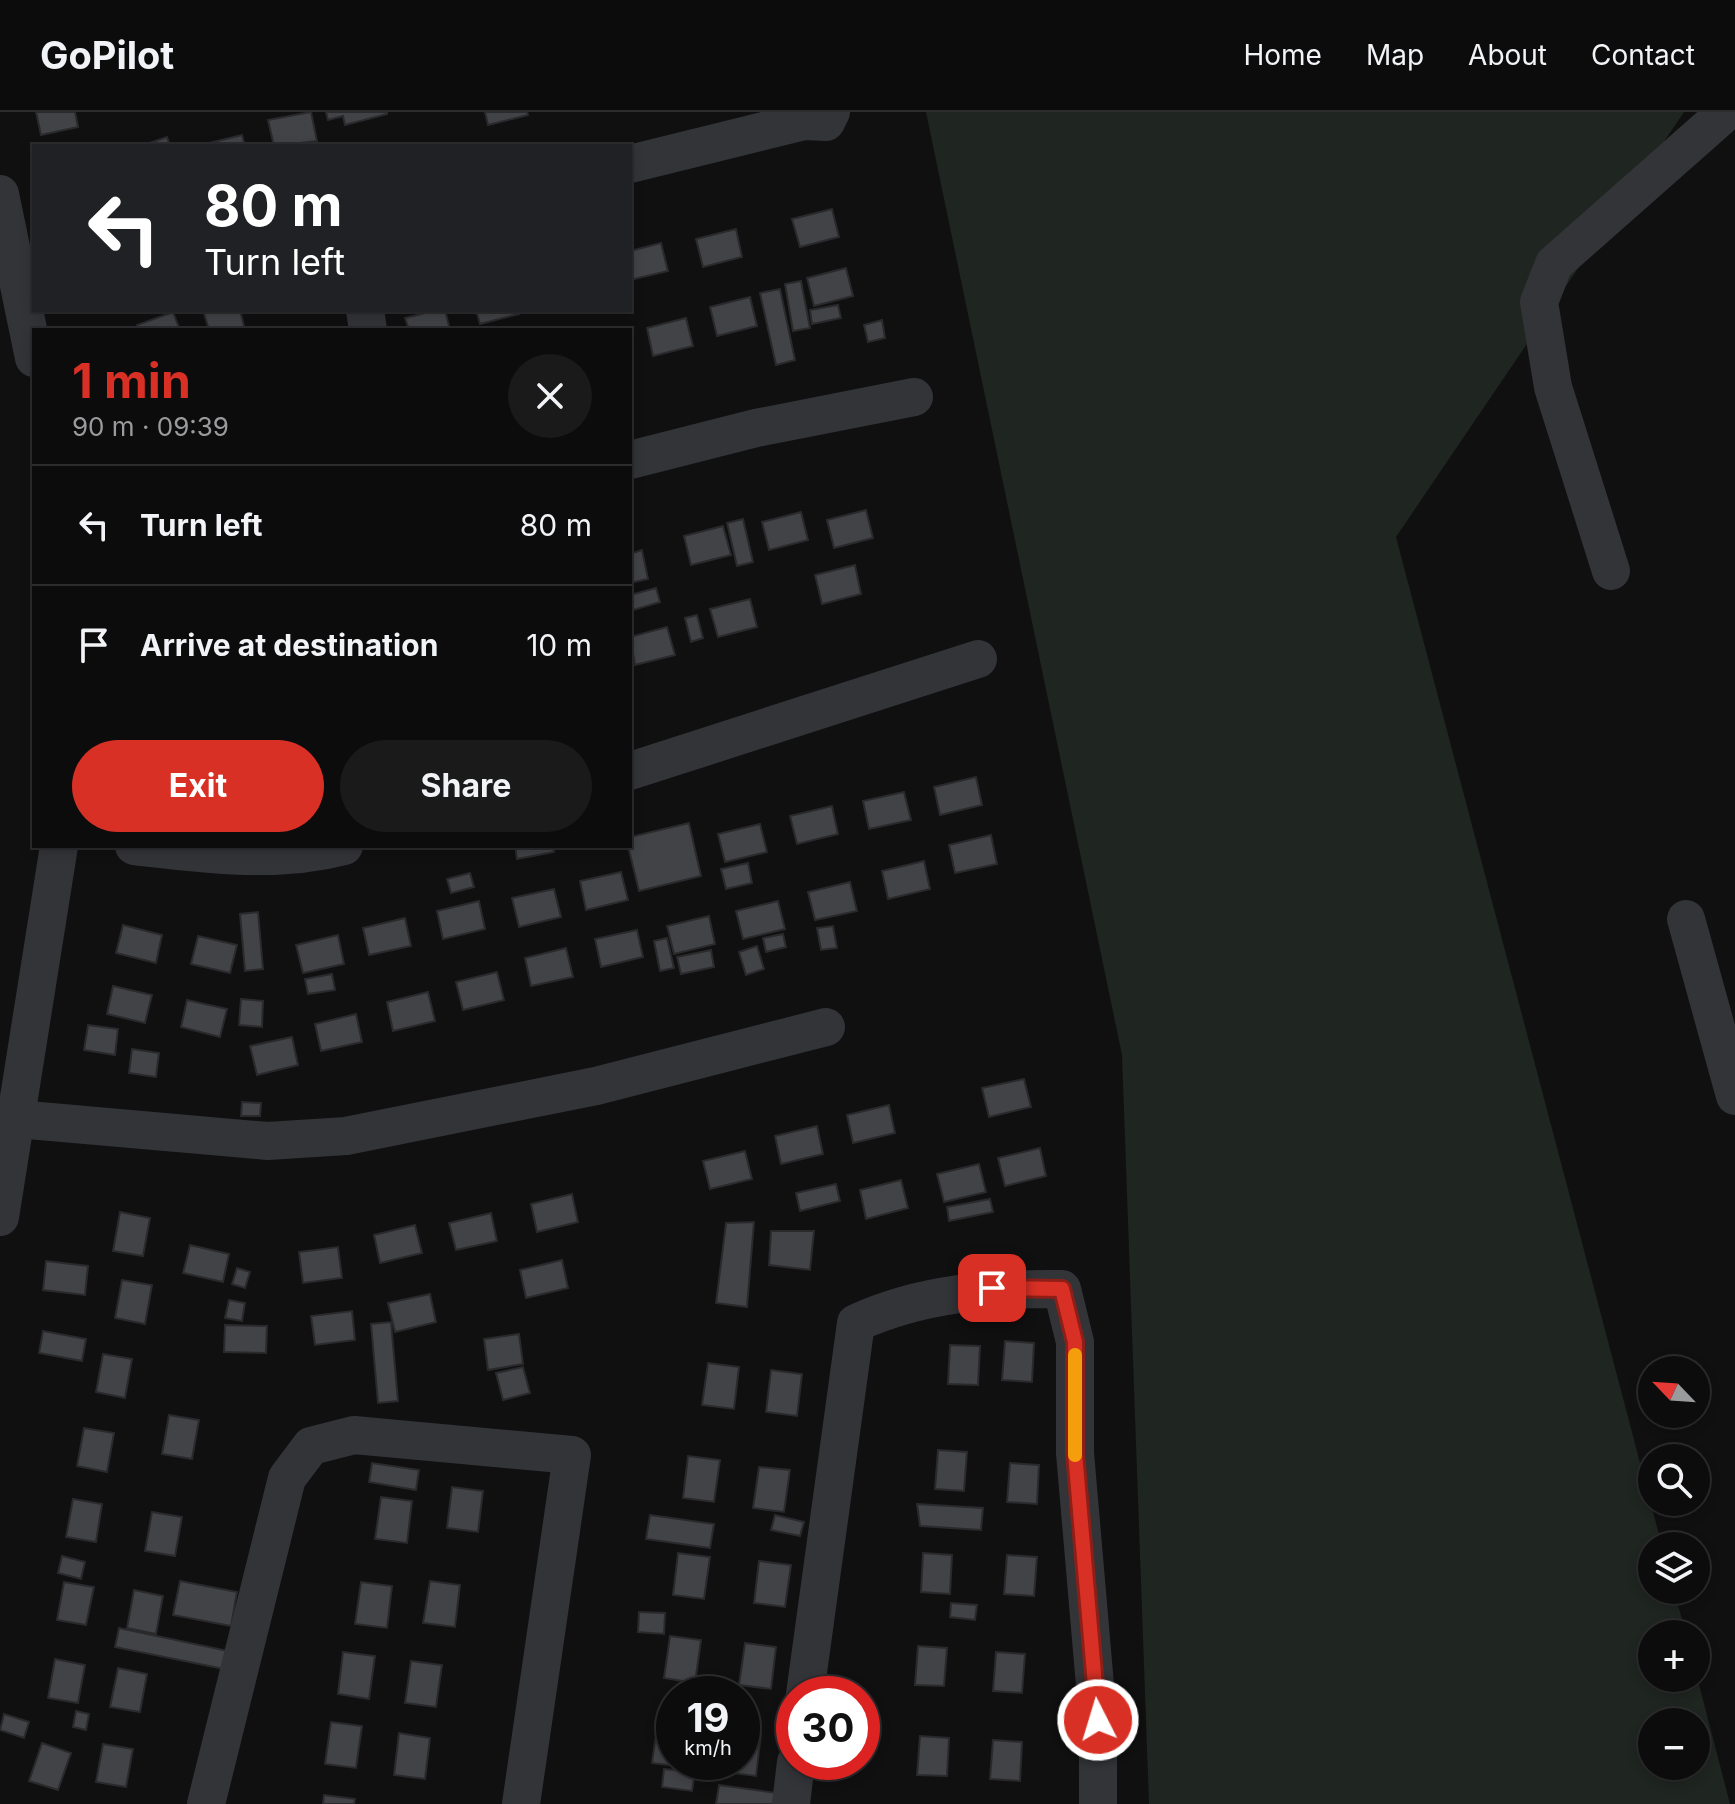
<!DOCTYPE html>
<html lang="en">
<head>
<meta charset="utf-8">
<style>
	body { margin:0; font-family:Inter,sans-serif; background:#1a1a1b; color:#f1f3f6; height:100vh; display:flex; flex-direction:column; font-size:30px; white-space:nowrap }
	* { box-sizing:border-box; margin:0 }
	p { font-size:26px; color:#9a9b9d }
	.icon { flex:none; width:44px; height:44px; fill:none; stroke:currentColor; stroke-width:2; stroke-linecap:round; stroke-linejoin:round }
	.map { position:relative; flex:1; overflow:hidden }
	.side { position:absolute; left:32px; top:216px; width:600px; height:520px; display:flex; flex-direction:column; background:#0c0c0d; border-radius:0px; box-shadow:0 4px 12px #0003,0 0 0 2px #2c2c2e }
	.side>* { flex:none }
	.top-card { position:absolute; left:32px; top:32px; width:600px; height:168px; border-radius:0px; box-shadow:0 4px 12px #0003,0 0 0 2px #2c2c2e; background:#202124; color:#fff; overflow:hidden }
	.needle { width:52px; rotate:295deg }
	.fabs { position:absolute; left:1638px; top:1244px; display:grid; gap:16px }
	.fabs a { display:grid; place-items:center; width:72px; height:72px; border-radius:50%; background:#0c0c0d; box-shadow:0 4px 12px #0003,0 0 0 2px #2c2c2e; font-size:40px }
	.speed { position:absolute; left:656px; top:1564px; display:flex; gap:16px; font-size:40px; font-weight:700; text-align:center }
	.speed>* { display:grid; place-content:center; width:104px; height:104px; border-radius:50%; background:#0c0c0d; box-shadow:0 4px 12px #0003,0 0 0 2px #2c2c2e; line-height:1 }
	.speed small { font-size:20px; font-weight:400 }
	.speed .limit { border:12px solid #d22; background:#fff; color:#111 }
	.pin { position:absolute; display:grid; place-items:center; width:68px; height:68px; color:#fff; margin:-34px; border-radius:16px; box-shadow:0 4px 12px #0006 }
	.me { position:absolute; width:88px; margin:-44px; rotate:355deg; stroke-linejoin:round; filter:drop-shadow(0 0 6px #0008) }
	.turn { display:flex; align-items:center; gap:28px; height:168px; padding:0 40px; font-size:36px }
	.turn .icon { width:104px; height:104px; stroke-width:2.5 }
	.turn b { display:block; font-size:56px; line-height:68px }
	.round { display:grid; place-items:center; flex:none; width:84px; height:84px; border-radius:42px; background:#1a1a1b }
	.summary { display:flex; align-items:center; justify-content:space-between; height:136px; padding:0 40px }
	h1 { font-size:48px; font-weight:700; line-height:60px; color:#d93025 }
	.action { display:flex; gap:16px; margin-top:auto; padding:16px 40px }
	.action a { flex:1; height:92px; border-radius:48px; background:#d93025; color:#fff; font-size:32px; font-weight:700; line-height:92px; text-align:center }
	.action a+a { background:#1a1a1b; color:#f1f3f6 }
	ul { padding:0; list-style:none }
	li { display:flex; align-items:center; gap:24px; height:120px; padding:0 40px; border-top:2px solid #2c2c2e }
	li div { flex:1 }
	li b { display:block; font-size:30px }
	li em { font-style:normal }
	header { display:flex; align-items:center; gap:48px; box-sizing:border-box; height:112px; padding:0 40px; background:#0c0c0d; border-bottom:2px solid #2c2c2e }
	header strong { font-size:38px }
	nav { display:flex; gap:44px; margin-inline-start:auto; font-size:28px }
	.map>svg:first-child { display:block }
	.green { fill:#1f2520; fill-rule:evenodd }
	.building { fill:#424346; stroke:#2a2a2d; stroke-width:2 }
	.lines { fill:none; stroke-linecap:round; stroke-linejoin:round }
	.minor { stroke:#333438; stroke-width:38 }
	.route-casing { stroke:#8d1f18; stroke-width:20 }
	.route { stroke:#d93025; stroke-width:14 }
	.slow { stroke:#f59e0b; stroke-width:14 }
</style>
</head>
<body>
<header>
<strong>GoPilot</strong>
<nav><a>Home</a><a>Map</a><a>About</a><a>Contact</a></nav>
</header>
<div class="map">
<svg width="1735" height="1692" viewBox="0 0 1735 1692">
	<rect width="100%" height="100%" fill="#101011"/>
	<path class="green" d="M 926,0 L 1684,0 L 1396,425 L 1662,1434 L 1652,1434 L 1652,1478 L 1674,1478 L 1686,1522 L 1652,1522 L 1652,1566 L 1696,1566 L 1696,1561 L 1730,1692 L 1149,1692 L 1122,943 ZM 1652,1610 L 1696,1610 L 1696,1654 L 1652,1654 Z"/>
	<path class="building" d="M 36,0 L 75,0 L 78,15 L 41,23 Z
		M 311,0 L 317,29 L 274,34 L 268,8 Z
		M 326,0 L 387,0 L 387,2 L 345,13 L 343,4 L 328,8 Z
		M 485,0 L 527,0 L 528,3 L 488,13 Z
		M 242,23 L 245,34 L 197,34 Z
		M 167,25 L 170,34 L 141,34 Z
		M 832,97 L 839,125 L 800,135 L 792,107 Z
		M 736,117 L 742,145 L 703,155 L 696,127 Z
		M 661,131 L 668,159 L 630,168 L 630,139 Z
		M 846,156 L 853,184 L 814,194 L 807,166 Z
		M 801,169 L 810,216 L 793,219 L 785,172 Z
		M 780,177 L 795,248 L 776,253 L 760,181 Z
		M 750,185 L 757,214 L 717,224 L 710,195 Z
		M 838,193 L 841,206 L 812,212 L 810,198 Z
		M 203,198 L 240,198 L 245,218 L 209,218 Z
		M 437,198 L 445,198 L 450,218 L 409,218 L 405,206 Z
		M 476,198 L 518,198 L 519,202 L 480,212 Z
		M 173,200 L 180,218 L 139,218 L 137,213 Z
		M 686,206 L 693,234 L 653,244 L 647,216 Z
		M 882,208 L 885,226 L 868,230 L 864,213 Z
		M 866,398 L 873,426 L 834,436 L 827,408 Z
		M 801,400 L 808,428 L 769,438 L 762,410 Z
		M 743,407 L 753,450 L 737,454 L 727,411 Z
		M 723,414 L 731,443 L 691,453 L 684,424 Z
		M 642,438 L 648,467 L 630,471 L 630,442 Z
		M 855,453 L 861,482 L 822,492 L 815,463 Z
		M 656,476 L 660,490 L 630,499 L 630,483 Z
		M 750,487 L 757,515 L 718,525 L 710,497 Z
		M 697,503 L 703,526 L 691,530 L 685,506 Z
		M 667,515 L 675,543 L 635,553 L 630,525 Z
		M 976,665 L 982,693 L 940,703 L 934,675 Z
		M 904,680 L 911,708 L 869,717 L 863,689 Z
		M 832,694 L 838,722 L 797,732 L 790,704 Z
		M 689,711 L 701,764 L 639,779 L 628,734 L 630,725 Z
		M 760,712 L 767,740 L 725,750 L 718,722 Z
		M 991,723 L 997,752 L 955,761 L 949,733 Z
		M 515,734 L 553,734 L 554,740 L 517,747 Z
		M 924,749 L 930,777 L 888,787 L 882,759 Z
		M 748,751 L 752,771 L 726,777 L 721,757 Z
		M 621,760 L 628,788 L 586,798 L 580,769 Z
		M 470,761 L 474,775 L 451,781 L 447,767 Z
		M 850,770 L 857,799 L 815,808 L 808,780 Z
		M 554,777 L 561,805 L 519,815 L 512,786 Z
		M 479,789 L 485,817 L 443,827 L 437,799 Z
		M 778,789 L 785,817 L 743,827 L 736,799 Z
		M 258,800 L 263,857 L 245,859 L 240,802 Z
		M 709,804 L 715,832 L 674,842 L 667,814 Z
		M 405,806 L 411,834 L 369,843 L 363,816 Z
		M 123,813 L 162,823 L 156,851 L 116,841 Z
		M 833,814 L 837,836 L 821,838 L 817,816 Z
		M 637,818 L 643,845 L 601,855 L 595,827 Z
		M 783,822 L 786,835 L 766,840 L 763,826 Z
		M 338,823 L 344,852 L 303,861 L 296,833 Z
		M 198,824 L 237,833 L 230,861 L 191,852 Z
		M 667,826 L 674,856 L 660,859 L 654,829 Z
		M 757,834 L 764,857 L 746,863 L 739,840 Z
		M 566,836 L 573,865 L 531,874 L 525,846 Z
		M 711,838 L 714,855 L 681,862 L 677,845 Z
		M 497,860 L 504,888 L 463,898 L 456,870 Z
		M 332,862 L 335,878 L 308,882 L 305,867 Z
		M 113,874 L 152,883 L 145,911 L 107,902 Z
		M 428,880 L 435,909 L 393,919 L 387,890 Z
		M 241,887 L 263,889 L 262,915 L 239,913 Z
		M 187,888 L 227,897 L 220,925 L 181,915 Z
		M 356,902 L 362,930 L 321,939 L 315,912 Z
		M 88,913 L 118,917 L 115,943 L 84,938 Z
		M 292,925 L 298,953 L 257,963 L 250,934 Z
		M 132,937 L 159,941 L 156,965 L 129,961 Z
		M 1024,967 L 1031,995 L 989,1005 L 982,976 Z
		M 242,990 L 261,991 L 260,1004 L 241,1004 Z
		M 889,993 L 895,1021 L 853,1031 L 847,1003 Z
		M 817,1014 L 823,1042 L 781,1052 L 775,1024 Z
		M 1040,1036 L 1046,1064 L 1005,1074 L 998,1046 Z
		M 745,1039 L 752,1067 L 710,1077 L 703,1049 Z
		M 979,1052 L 986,1080 L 944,1090 L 937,1062 Z
		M 901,1068 L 908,1096 L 866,1107 L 860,1078 Z
		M 836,1072 L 840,1089 L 800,1099 L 796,1081 Z
		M 572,1082 L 578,1110 L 537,1120 L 531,1092 Z
		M 990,1087 L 993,1100 L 949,1109 L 947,1095 Z
		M 120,1100 L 150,1106 L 143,1144 L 113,1139 Z
		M 491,1101 L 497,1129 L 456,1138 L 449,1111 Z
		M 754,1110 L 747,1195 L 716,1191 L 726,1111 Z
		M 415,1113 L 422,1141 L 380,1151 L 374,1123 Z
		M 771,1119 L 814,1119 L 810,1158 L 769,1153 Z
		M 190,1133 L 229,1142 L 223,1170 L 183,1161 Z
		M 338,1135 L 342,1166 L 303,1171 L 299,1140 Z
		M 562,1148 L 568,1176 L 526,1186 L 520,1158 Z
		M 46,1149 L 88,1154 L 85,1183 L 43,1178 Z
		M 237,1156 L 250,1160 L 245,1176 L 232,1172 Z
		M 122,1168 L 152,1173 L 145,1212 L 115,1206 Z
		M 430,1182 L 436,1210 L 395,1220 L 388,1191 Z
		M 229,1188 L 245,1191 L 242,1209 L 225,1206 Z
		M 352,1199 L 355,1228 L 315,1233 L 311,1204 Z
		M 391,1210 L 398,1289 L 378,1291 L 371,1212 Z
		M 225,1213 L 267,1214 L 266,1241 L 224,1240 Z
		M 43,1219 L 86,1227 L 82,1249 L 39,1241 Z
		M 519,1222 L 523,1252 L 488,1258 L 484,1227 Z
		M 1005,1229 L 1034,1231 L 1032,1270 L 1002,1268 Z
		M 950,1233 L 980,1234 L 978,1273 L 948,1272 Z
		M 103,1242 L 132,1247 L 125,1286 L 96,1280 Z
		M 708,1251 L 739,1255 L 734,1297 L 702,1293 Z
		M 523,1255 L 530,1281 L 503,1288 L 496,1261 Z
		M 771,1258 L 802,1262 L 797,1304 L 766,1300 Z
		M 169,1303 L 199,1308 L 192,1347 L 162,1342 Z
		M 84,1316 L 114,1321 L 107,1360 L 77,1354 Z
		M 938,1338 L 967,1340 L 964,1379 L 935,1377 Z
		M 688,1344 L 720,1348 L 714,1390 L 683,1386 Z
		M 372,1351 L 419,1358 L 416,1378 L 369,1370 Z
		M 1010,1351 L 1039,1353 L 1037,1392 L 1007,1390 Z
		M 759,1355 L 790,1358 L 784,1400 L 753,1396 Z
		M 452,1375 L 483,1379 L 478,1420 L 447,1416 Z
		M 381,1385 L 412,1389 L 407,1431 L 375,1427 Z
		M 73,1387 L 102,1392 L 96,1430 L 66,1425 Z
		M 917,1392 L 983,1396 L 981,1418 L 920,1414 Z
		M 152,1400 L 182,1405 L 175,1444 L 145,1439 Z
		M 650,1403 L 714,1412 L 710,1436 L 646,1427 Z
		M 775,1403 L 804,1410 L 800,1424 L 771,1418 Z
		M 678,1441 L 710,1445 L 704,1487 L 673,1483 Z
		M 923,1441 L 952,1443 L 950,1482 L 921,1480 Z
		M 1007,1443 L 1037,1445 L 1034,1484 L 1004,1482 Z
		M 62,1444 L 85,1450 L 81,1467 L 58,1461 Z
		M 759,1449 L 791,1453 L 785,1495 L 754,1491 Z
		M 180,1469 L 237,1480 L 231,1514 L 173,1503 Z
		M 430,1469 L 460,1473 L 455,1515 L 423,1511 Z
		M 64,1470 L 94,1475 L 86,1513 L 57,1508 Z
		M 361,1470 L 392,1474 L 387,1516 L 355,1512 Z
		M 134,1478 L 163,1484 L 156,1522 L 127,1516 Z
		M 951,1491 L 977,1493 L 975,1508 L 950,1505 Z
		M 639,1500 L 665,1501 L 664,1522 L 638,1520 Z
		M 119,1516 L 228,1539 L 224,1557 L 115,1535 Z
		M 670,1524 L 701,1528 L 695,1571 L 664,1566 Z
		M 745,1531 L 776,1535 L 771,1577 L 739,1573 Z
		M 918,1534 L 947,1536 L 944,1574 L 915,1573 Z
		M 343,1540 L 375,1544 L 369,1587 L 338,1582 Z
		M 996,1540 L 1025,1542 L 1022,1581 L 993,1579 Z
		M 55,1547 L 85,1553 L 78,1591 L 48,1586 Z
		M 411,1549 L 442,1553 L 436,1595 L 405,1591 Z
		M 118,1556 L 147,1562 L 140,1600 L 110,1595 Z
		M 76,1599 L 89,1602 L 86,1618 L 73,1615 Z
		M 4,1602 L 29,1610 L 24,1626 L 0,1618 Z
		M 658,1609 L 674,1611 L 674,1650 L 684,1650 L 684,1655 L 652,1651 Z
		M 331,1610 L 362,1614 L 356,1656 L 325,1652 Z
		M 742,1620 L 761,1622 L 756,1664 L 724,1660 L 726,1650 L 742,1650 Z
		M 399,1621 L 430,1626 L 425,1667 L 394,1663 Z
		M 920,1624 L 949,1626 L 947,1664 L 917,1663 Z
		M 993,1628 L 1022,1630 L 1020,1669 L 990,1667 Z
		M 42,1631 L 71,1641 L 58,1678 L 29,1669 Z
		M 103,1632 L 133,1637 L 126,1675 L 96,1670 Z
		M 664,1657 L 695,1660 L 692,1679 L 662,1675 Z
		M 719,1673 L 783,1682 L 782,1692 L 716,1692 Z
		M 324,1683 L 355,1687 L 354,1692 L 323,1692 Z"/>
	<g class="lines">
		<path class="minor" d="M 630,52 L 804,9 L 826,10 L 831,0
			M 0,82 L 34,246
			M 365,198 L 368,218
			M 630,348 L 756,316 L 914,285
			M 1611,459 L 1553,275 L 1539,190 L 1554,152 L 1726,0
			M 630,659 L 978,547
			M 134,734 C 204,742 275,752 344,734
			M 1686,807 L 1735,984
			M 17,1007 L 268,1029 L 346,1024 L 596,974 L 826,915
			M 0,1105 L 59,734
			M 805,1582 L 856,1211 C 922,1181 990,1176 1062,1177 L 1075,1230 L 1075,1341 L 1098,1608 L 1098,1692
			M 206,1692 L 287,1366 L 311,1334 L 354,1323 L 572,1343 L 521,1692
			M 791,1692 L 796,1650"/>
	</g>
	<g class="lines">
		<g class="route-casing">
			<path id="route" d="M 992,1176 L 1062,1177 L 1075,1230 L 1075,1341 L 1098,1608"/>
		</g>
		<use href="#route" class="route"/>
		<path class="slow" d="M 1075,1243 L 1075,1343"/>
	</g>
</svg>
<div class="fabs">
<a><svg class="needle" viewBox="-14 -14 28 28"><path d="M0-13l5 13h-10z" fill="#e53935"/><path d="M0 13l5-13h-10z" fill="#9a9b9d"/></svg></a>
<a><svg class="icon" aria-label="search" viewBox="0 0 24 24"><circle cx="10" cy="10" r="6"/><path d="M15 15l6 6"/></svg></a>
<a><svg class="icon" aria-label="layers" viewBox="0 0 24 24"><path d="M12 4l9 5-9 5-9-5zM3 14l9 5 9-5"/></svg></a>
<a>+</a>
<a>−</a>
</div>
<div class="speed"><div>19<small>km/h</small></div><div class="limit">30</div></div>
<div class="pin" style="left:992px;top:1176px;background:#d93025"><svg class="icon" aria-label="arrive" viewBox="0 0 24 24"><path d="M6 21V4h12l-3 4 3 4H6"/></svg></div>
<svg class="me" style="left:1098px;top:1608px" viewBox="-20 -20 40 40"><circle r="17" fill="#d93025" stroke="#fff" stroke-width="3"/><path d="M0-11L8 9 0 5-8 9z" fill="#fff"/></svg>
<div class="top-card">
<div class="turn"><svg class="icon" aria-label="left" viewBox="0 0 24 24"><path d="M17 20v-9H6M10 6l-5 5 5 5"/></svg><div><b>80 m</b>Turn left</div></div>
</div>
<section class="side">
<div class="summary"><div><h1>1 min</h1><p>90 m · 09:39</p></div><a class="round"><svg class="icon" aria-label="close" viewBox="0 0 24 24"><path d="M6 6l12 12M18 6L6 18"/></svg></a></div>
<ul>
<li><svg class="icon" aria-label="left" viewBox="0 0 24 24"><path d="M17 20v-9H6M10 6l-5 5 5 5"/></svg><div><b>Turn left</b></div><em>80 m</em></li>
<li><svg class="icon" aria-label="arrive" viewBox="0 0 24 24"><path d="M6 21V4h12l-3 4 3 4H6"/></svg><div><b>Arrive at destination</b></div><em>10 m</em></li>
</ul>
<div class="action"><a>Exit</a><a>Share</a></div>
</section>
</div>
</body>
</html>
